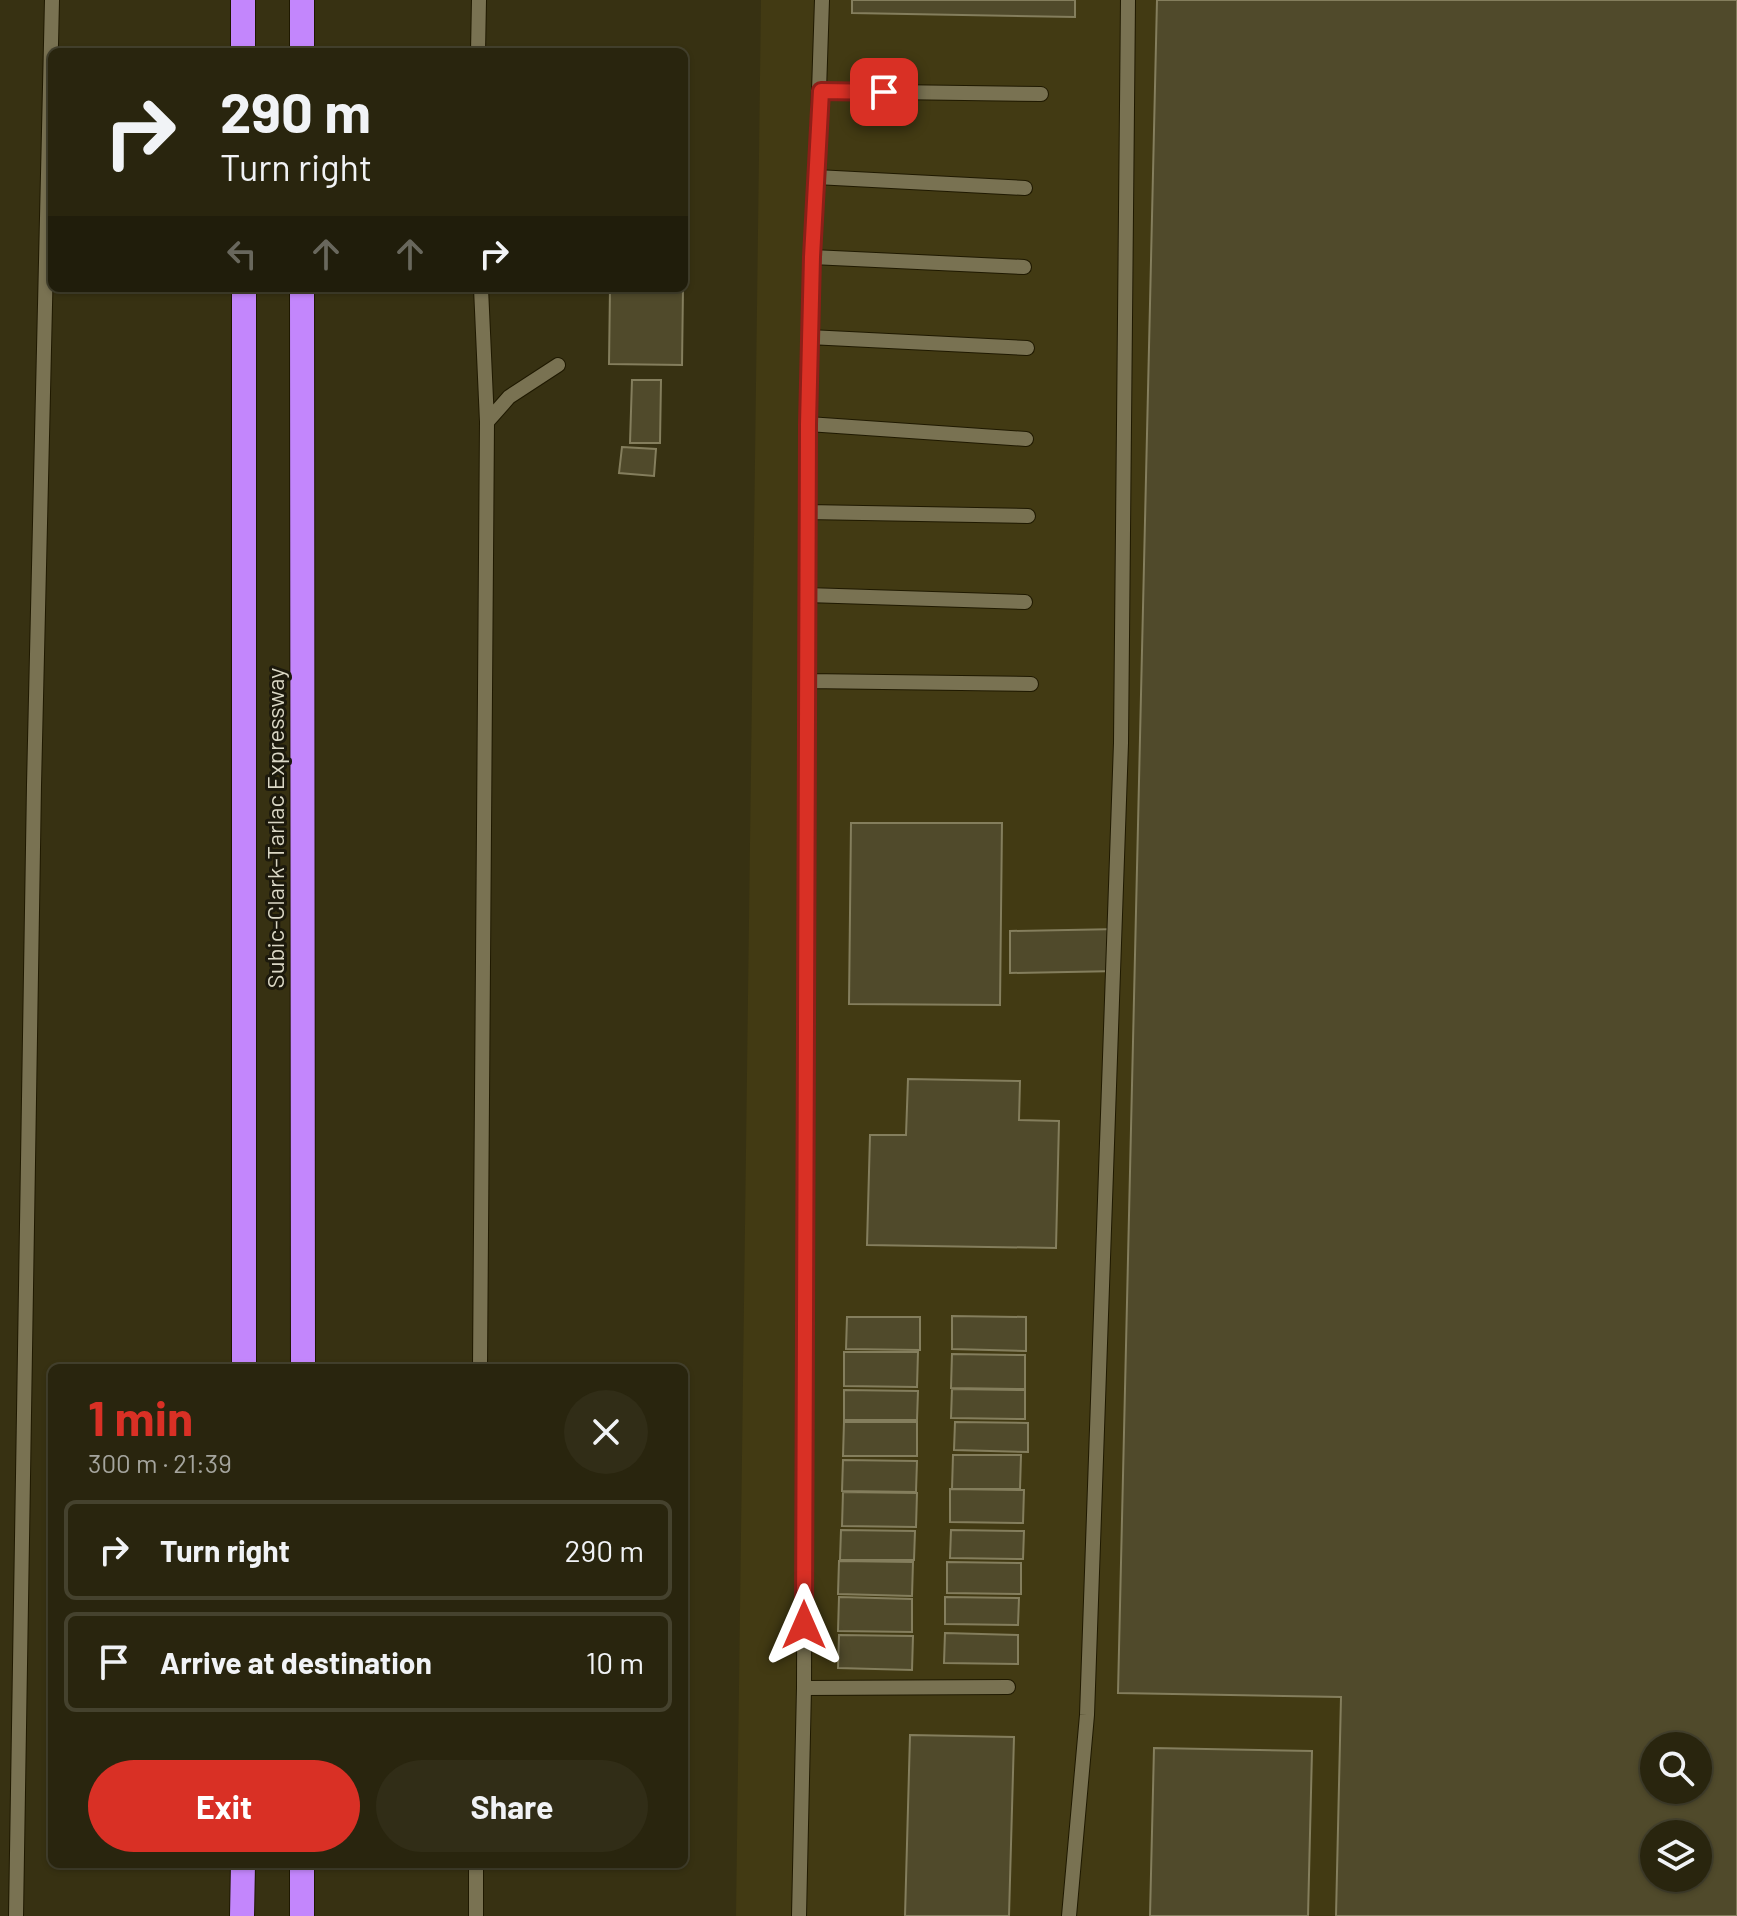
<!DOCTYPE html>
<html lang="en">
<head>
<meta charset="utf-8">
<style>
	body { margin:0; font-family:Barlow,sans-serif; background:#312d17; color:#f1f3f6; height:100vh; display:flex; flex-direction:column; font-size:30px; white-space:nowrap }
	* { box-sizing:border-box; margin:0 }
	p { font-size:26px; color:#a5a59e }
	.icon { flex:none; width:44px; height:44px; fill:none; stroke:currentColor; stroke-width:2; stroke-linecap:round; stroke-linejoin:round }
	.map { position:relative; flex:1; overflow:hidden }
	.side { position:absolute; left:48px; top:1364px; width:640px; height:504px; display:flex; flex-direction:column; background:#29250e; border-radius:12px; box-shadow:0 2px 6px #0004,0 0 0 2px #45422e }
	.side>* { flex:none }
	.guide { position:absolute; left:48px; top:48px; width:640px; height:244px; border-radius:12px; box-shadow:0 2px 6px #0004,0 0 0 2px #45422e; background:#29250e; color:#f1f3f6; overflow:hidden }
	.buttons { position:absolute; left:1640px; top:1732px; display:grid; gap:16px }
	.buttons a { display:grid; place-items:center; width:72px; height:72px; border-radius:50%; background:#29250e; box-shadow:0 2px 6px #0004,0 0 0 2px #45422e; font-size:40px }
	.pin { position:absolute; display:grid; place-items:center; width:68px; height:68px; color:#fff; margin:-34px; border-radius:16px; box-shadow:0 4px 12px #0006 }
	.me { position:absolute; width:88px; margin:-44px; rotate:0deg; stroke-linejoin:round; filter:drop-shadow(0 0 6px #0008) }
	.turn { display:flex; align-items:center; gap:28px; height:168px; padding:0 40px; font-size:36px }
	.turn .icon { width:104px; height:104px; stroke-width:2.5 }
	.turn b { display:block; font-size:56px; line-height:68px }
	.lanes { display:flex; align-items:center; height:76px; padding:0 40px; background:#0003; justify-content:center; gap:40px; direction:ltr }
	.lanes .off { opacity:.35 }
	.round { display:grid; place-items:center; flex:none; width:84px; height:84px; border-radius:42px; background:#312d17 }
	.summary { display:flex; align-items:center; justify-content:space-between; height:136px; padding:0 40px }
	h1 { font-size:48px; font-weight:700; line-height:60px; color:#d93025 }
	.cta { display:flex; gap:16px; margin-top:auto; padding:16px 40px }
	.cta a { flex:1; height:92px; border-radius:48px; background:#d93025; color:#fff; font-size:32px; font-weight:700; line-height:92px; text-align:center }
	.cta a+a { background:#312d17; color:#f1f3f6 }
	ul { padding:0; list-style:none }
	li { display:flex; align-items:center; gap:24px; height:100px; margin:0 16px 12px; padding:0 24px; border:4px solid #45422e; border-radius:12px }
	li div { flex:1 }
	li b { display:block; font-size:30px }
	li em { font-style:normal }
	.map>svg:first-child { display:block }
	.built { fill:#423a13; fill-rule:evenodd }
	.building { fill:#504a2b; stroke:#847e5d; stroke-width:2; fill-rule:evenodd }
	.lines { fill:none; stroke-linecap:round; stroke-linejoin:round }
	.service-casing { stroke:#1f1900; stroke-width:16 }
	.motorway-casing { stroke:#1f1900; stroke-width:26 }
	.service { stroke:#797252; stroke-width:14 }
	.motorway { stroke:#c386fc; stroke-width:24 }
	.route-casing { stroke:#8d1f18; stroke-width:20 }
	.route { stroke:#d93025; stroke-width:14 }
	.labels { text-anchor:middle; dominant-baseline:central; stroke-width:6; stroke-linejoin:round; paint-order:stroke }
	.street-label { font-size:24px; fill:#dad7c5; stroke:#1c190c }
</style>
</head>
<body>
<div class="map">
<svg width="1737" height="1916" viewBox="0 0 1737 1916">
	<rect width="100%" height="100%" fill="#373112"/>
	<path class="built" d="M 761,0 L 1737,0 L 1737,1916 L 736,1916 ZM 1654,1746 L 1698,1746 L 1698,1790 L 1654,1790 ZM 1654,1834 L 1698,1834 L 1698,1878 L 1654,1878 Z"/>
	<path class="building" d="M 852,0 L 1075,0 L 1075,17 L 852,13 Z
		M 1157,0 L 1737,0 L 1737,1916 L 1336,1916 L 1341,1697 L 1118,1693 ZM 1654,1746 L 1698,1746 L 1698,1790 L 1654,1790 ZM 1654,1834 L 1698,1834 L 1698,1878 L 1654,1878 Z
		M 610,288 L 683,288 L 682,365 L 609,364 Z
		M 632,380 L 661,380 L 660,443 L 630,443 Z
		M 622,447 L 656,449 L 654,476 L 619,473 Z
		M 851,823 L 1002,823 L 1000,1005 L 849,1004 Z
		M 1119,929 L 1119,971 L 1010,973 L 1010,931 Z
		M 908,1079 L 1020,1081 L 1019,1120 L 1059,1121 L 1056,1248 L 867,1245 L 870,1135 L 906,1135 Z
		M 952,1316 L 1026,1317 L 1026,1351 L 952,1349 Z
		M 847,1317 L 920,1317 L 920,1350 L 846,1349 Z
		M 844,1352 L 918,1352 L 917,1387 L 844,1386 Z
		M 952,1354 L 1025,1355 L 1025,1389 L 951,1388 Z
		M 952,1389 L 1025,1390 L 1025,1419 L 951,1418 Z
		M 844,1390 L 918,1391 L 917,1420 L 844,1420 Z
		M 844,1422 L 917,1422 L 917,1456 L 843,1456 Z
		M 955,1422 L 1028,1423 L 1028,1452 L 954,1450 Z
		M 953,1455 L 1021,1455 L 1020,1489 L 952,1489 Z
		M 843,1460 L 917,1461 L 916,1492 L 842,1491 Z
		M 950,1489 L 1024,1490 L 1023,1523 L 950,1522 Z
		M 843,1492 L 917,1493 L 916,1527 L 842,1526 Z
		M 841,1530 L 915,1531 L 914,1560 L 840,1560 Z
		M 951,1530 L 1024,1531 L 1023,1559 L 950,1558 Z
		M 839,1561 L 913,1562 L 912,1596 L 838,1594 Z
		M 947,1562 L 1021,1563 L 1021,1594 L 947,1593 Z
		M 839,1597 L 912,1599 L 912,1632 L 838,1631 Z
		M 945,1597 L 1019,1598 L 1018,1625 L 945,1624 Z
		M 945,1633 L 1018,1635 L 1018,1664 L 944,1663 Z
		M 839,1635 L 913,1636 L 912,1670 L 838,1668 Z
		M 910,1735 L 1014,1737 L 1009,1916 L 905,1916 Z
		M 1154,1748 L 1312,1751 L 1308,1916 L 1150,1916 Z"/>
	<g class="lines">
		<g class="service-casing">
			<path id="service" d="M 478,52 L 479,0
				M 821,91 L 1041,94
				M 816,177 L 1025,188
				M 812,257 L 1024,267
				M 809,337 L 1027,348
				M 487,422 L 509,397 L 558,365
				M 808,424 L 1026,439
				M 807,512 L 1028,516
				M 807,595 L 1025,602
				M 807,681 L 1031,684
				M 480,1368 L 487,422 L 481,288
				M 804,1688 L 1008,1687
				M 16,1916 L 34,785 L 52,0
				M 476,1916 L 476,1864
				M 799,1916 L 804,1688 L 808,424 L 822,0
				M 1069,1916 L 1087,1715 L 1121,743 L 1128,0"/>
		</g>
		<g class="motorway-casing">
			<path id="motorway" d="M 243,0 L 243,52
				M 302,52 L 302,0
				M 302,288 L 303,1368
				M 244,1368 L 244,288
				M 242,1916 L 243,1864
				M 302,1916 L 302,1864"/>
		</g>
		<use href="#service" class="service"/>
		<use href="#motorway" class="motorway"/>
	</g>
	<g class="lines">
		<g class="route-casing">
			<path id="route" d="M 804,1625 L 808,424 L 812,257 L 821,91 L 884,92"/>
		</g>
		<use href="#route" class="route"/>
	</g>
	<g class="labels">
		<g class="street-label">
			<text transform="translate(274 828) rotate(-90)">Subic-Clark-Tarlac Expressway</text>
		</g>
	</g>
</svg>
<div class="buttons">
<a><svg class="icon" aria-label="search" viewBox="0 0 24 24"><circle cx="10" cy="10" r="6"/><path d="M15 15l6 6"/></svg></a>
<a><svg class="icon" aria-label="layers" viewBox="0 0 24 24"><path d="M12 4l9 5-9 5-9-5zM3 14l9 5 9-5"/></svg></a>
</div>
<div class="pin" style="left:884px;top:92px;background:#d93025"><svg class="icon" aria-label="arrive" viewBox="0 0 24 24"><path d="M6 21V4h12l-3 4 3 4H6"/></svg></div>
<svg class="me" style="left:804px;top:1625px" viewBox="-20 -20 40 40"><path d="M0-17L14 15 0 8-14 15z" fill="#d93025" stroke="#fff" stroke-width="4"/></svg>
<div class="guide">
<div class="turn"><svg class="icon" aria-label="right" viewBox="0 0 24 24"><path d="M7 20v-9h11M14 6l5 5-5 5"/></svg><div><b>290 m</b>Turn right</div></div>
<div class="lanes"><svg class="icon off" aria-label="left" viewBox="0 0 24 24"><path d="M17 20v-9H6M10 6l-5 5 5 5"/></svg><svg class="icon off" aria-label="ahead" viewBox="0 0 24 24"><path d="M12 20V5M6 11l6-6 6 6"/></svg><svg class="icon off" aria-label="ahead" viewBox="0 0 24 24"><path d="M12 20V5M6 11l6-6 6 6"/></svg><svg class="icon" aria-label="right" viewBox="0 0 24 24"><path d="M7 20v-9h11M14 6l5 5-5 5"/></svg></div>
</div>
<section class="side">
<div class="summary"><div><h1>1 min</h1><p>300 m · 21:39</p></div><a class="round"><svg class="icon" aria-label="close" viewBox="0 0 24 24"><path d="M6 6l12 12M18 6L6 18"/></svg></a></div>
<ul>
<li><svg class="icon" aria-label="right" viewBox="0 0 24 24"><path d="M7 20v-9h11M14 6l5 5-5 5"/></svg><div><b>Turn right</b></div><em>290 m</em></li>
<li><svg class="icon" aria-label="arrive" viewBox="0 0 24 24"><path d="M6 21V4h12l-3 4 3 4H6"/></svg><div><b>Arrive at destination</b></div><em>10 m</em></li>
</ul>
<div class="cta"><a>Exit</a><a>Share</a></div>
</section>
</div>
</body>
</html>
